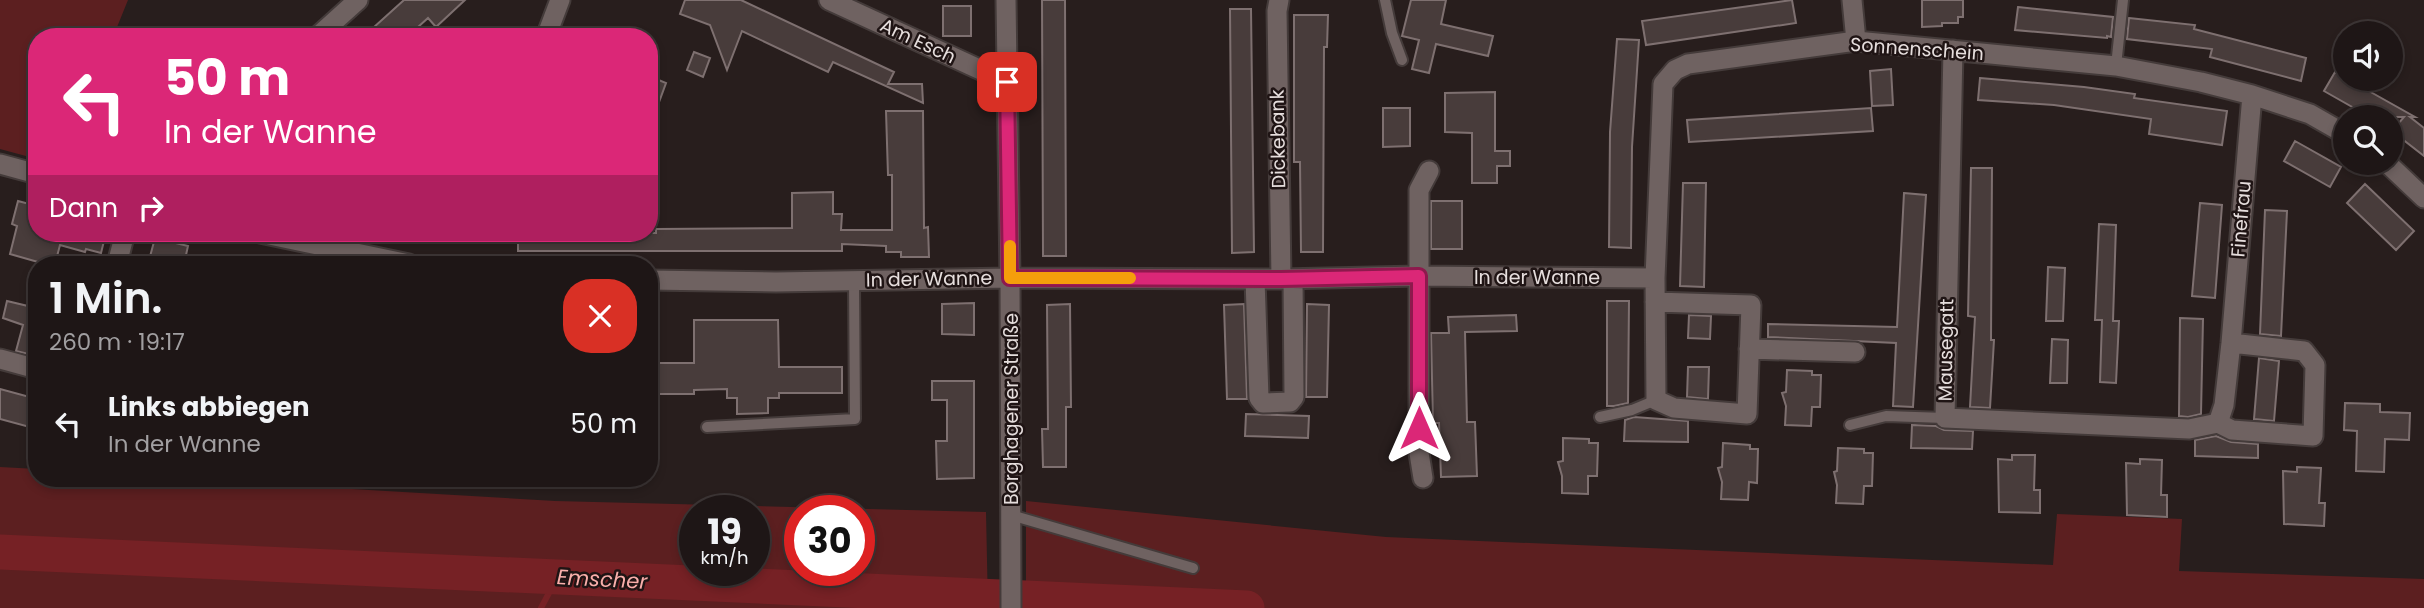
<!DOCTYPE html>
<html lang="de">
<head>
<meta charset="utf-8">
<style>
	body { margin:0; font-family:Poppins,sans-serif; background:#2b2323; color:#f1f3f6; height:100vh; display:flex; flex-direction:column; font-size:26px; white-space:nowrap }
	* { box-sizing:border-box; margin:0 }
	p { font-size:23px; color:#a19fa1 }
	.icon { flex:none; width:38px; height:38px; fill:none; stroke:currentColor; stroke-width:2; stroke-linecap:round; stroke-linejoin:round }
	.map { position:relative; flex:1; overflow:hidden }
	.side { position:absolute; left:28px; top:256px; width:630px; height:231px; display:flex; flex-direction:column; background:#1e1616; border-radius:28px; box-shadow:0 4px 10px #0003,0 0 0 2px #3c3535 }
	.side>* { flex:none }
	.top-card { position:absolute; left:28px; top:28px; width:630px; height:214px; border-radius:28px; box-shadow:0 4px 10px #0003,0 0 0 2px #3c3535; background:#db2777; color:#fff; overflow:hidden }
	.tools { position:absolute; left:2333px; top:21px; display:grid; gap:14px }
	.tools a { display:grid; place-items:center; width:70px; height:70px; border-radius:50%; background:#1e1616; box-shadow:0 4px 10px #0003,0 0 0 2px #3c3535; font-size:35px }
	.speed { position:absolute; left:679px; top:495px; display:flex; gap:14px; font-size:35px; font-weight:700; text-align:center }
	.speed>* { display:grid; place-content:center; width:91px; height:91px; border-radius:50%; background:#1e1616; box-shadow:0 4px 10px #0003,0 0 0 2px #3c3535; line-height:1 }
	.speed small { font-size:18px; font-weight:400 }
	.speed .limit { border:10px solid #d22; background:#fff; color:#111 }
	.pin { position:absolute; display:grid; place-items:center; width:60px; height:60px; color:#fff; margin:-30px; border-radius:14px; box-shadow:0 4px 10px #0006 }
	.me { position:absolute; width:77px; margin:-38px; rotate:0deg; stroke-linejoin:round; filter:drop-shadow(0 0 5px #0008) }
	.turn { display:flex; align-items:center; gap:24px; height:147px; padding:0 21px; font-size:32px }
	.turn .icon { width:91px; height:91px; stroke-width:2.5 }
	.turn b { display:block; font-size:49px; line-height:60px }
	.then { display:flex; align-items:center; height:66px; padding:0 21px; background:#0003; gap:14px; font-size:26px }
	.round { display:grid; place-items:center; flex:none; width:74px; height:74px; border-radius:28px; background:#2b2323 }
	.overview { display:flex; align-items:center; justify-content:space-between; height:119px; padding:0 21px }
	h1 { font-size:42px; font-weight:600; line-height:52px }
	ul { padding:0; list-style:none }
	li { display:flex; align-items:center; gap:21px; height:98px; padding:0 21px }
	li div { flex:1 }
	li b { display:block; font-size:26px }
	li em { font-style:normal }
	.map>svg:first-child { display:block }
	.green { fill:#5c1f20; fill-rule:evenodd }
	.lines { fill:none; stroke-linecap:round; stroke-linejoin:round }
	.stream { stroke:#762125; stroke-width:6 }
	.river { stroke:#762125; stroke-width:35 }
	.building { fill:#483c3b; stroke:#7e7070; stroke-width:2 }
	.service-casing { stroke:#443b3a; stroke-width:14 }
	.minor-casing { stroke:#443b3a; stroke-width:23 }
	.service { stroke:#6f6261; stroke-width:10 }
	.minor { stroke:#6f6261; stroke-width:19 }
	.route-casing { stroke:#8e194d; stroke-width:18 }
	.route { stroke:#db2777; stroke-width:12 }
	.slow { stroke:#f59e0b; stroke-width:12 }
	.labels { text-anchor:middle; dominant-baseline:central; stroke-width:5; stroke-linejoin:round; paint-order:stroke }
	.street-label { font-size:19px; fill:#e6dedd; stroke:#1f1414 }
	.water-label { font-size:21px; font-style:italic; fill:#faafab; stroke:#1f1414 }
</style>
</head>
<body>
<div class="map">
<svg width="2424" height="608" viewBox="0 0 2424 608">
	<rect width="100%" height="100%" fill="#281e1d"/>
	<path class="green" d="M 0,0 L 128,0 L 113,37 L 37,37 L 37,159 L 0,149 Z
		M 0,467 L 37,469 L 37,478 L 163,478 L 555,501 L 986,512 L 988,608 L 0,608 ZM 695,511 L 754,511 L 754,570 L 695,570 ZM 800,511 L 859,511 L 859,570 L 800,570 Z
		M 1026,501 L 1386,537 L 2053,565 L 2057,514 L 2182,519 L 2179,571 L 2424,579 L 2424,608 L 1026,608 Z"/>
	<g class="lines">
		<path class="stream" d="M 541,608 L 558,576"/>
		<path class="river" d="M 0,552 L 1247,608"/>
	</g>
	<path class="building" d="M 404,0 L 465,0 L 436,27 L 428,18 L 407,37 L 363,37 Z
		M 685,0 L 741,0 L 894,72 L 888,84 L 922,84 L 923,103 L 833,62 L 828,72 L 742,31 L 727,70 L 710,25 L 680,14 Z
		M 1042,0 L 1065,0 L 1066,256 L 1043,256 Z
		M 1411,0 L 1446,0 L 1441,24 L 1493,36 L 1488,56 L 1436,44 L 1429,73 L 1412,69 L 1419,40 L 1402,36 Z
		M 1792,0 L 1796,23 L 1646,45 L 1642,21 Z
		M 1922,0 L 1963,0 L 1963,17 L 1958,17 L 1958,23 L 1942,23 L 1942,26 L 1922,27 Z
		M 943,6 L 971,6 L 971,36 L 943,36 Z
		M 2018,7 L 2113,17 L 2111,37 L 2107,36 L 2107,38 L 2015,30 Z
		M 1230,9 L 1251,9 L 1254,252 L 1232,253 Z
		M 1294,15 L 1328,15 L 1327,47 L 1324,47 L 1323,252 L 1301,252 L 1300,162 L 1294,162 Z
		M 2129,18 L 2195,25 L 2194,29 L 2306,58 L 2301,81 L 2210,57 L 2212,49 L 2127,39 Z
		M 1617,39 L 1639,40 L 1632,147 L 1631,248 L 1609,247 L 1610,132 Z
		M 694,52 L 710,58 L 703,77 L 687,70 Z
		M 1891,69 L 1893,105 L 1872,106 L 1870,71 Z
		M 2335,72 L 2415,117 L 2410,117 L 2424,128 L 2424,156 L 2392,131 L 2404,117 L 2370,117 L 2324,91 Z
		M 649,76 L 666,83 L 651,124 L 649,124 Z
		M 1980,78 L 2084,87 L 2135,94 L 2134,98 L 2227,111 L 2222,145 L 2149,134 L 2151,119 L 2054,105 L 1978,100 Z
		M 1495,92 L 1495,151 L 1510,151 L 1510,166 L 1497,166 L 1497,183 L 1472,183 L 1472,133 L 1445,132 L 1445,93 Z
		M 1383,108 L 1410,108 L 1410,146 L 1383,147 Z
		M 1871,108 L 1873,131 L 1689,142 L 1687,120 Z
		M 886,111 L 923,111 L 924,228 L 928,227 L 929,257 L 901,257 L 901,252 L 886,252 L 886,246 L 842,244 L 842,251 L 518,251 L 518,233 L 656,233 L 656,229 L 792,228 L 792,193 L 833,192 L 833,214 L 842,214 L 841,230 L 892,230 L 892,175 L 888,175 Z
		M 2295,141 L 2341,167 L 2330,187 L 2284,161 Z
		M 1971,168 L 1992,168 L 1991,340 L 1994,340 L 1990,408 L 1970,407 L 1975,317 L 1968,316 Z
		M 1683,183 L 1706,183 L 1704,287 L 1680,286 Z
		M 2365,184 L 2414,231 L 2396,250 L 2347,203 Z
		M 1904,193 L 1926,195 L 1913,407 L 1893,406 L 1896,343 L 1768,337 L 1768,324 L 1897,327 Z
		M 18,201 L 37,206 L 37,233 L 106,233 L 101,253 L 86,249 L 85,252 L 60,245 L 55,264 L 45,264 L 10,254 L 17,226 L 12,224 Z
		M 1431,201 L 1462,201 L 1462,249 L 1431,249 Z
		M 2200,203 L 2222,205 L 2215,298 L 2192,296 Z
		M 2265,210 L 2287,211 L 2281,336 L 2260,334 Z
		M 2099,224 L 2116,225 L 2113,321 L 2119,321 L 2116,383 L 2100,382 L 2102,320 L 2095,320 Z
		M 155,238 L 188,246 L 184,264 L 148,264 Z
		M 2048,267 L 2065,268 L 2063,321 L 2046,321 Z
		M 32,293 L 37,294 L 37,356 L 16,351 L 23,325 L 3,318 L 7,301 L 28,306 Z
		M 1607,301 L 1629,301 L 1628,403 L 1614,406 L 1607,406 Z
		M 974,303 L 974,335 L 942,334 L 942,304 Z
		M 1070,304 L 1071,407 L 1066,407 L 1066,467 L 1043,467 L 1042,429 L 1048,429 L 1047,305 Z
		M 1244,304 L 1247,399 L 1227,399 L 1224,305 Z
		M 1307,304 L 1329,305 L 1327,397 L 1306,397 Z
		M 1516,315 L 1517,331 L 1465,332 L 1467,422 L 1475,422 L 1477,476 L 1441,477 L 1439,423 L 1433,423 L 1431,333 L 1449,333 L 1448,317 Z
		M 1689,315 L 1711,316 L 1710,339 L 1688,338 Z
		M 2180,318 L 2203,319 L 2201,414 L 2188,417 L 2179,416 Z
		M 694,320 L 778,320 L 779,367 L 842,367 L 842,393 L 779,393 L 779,398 L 768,398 L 768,413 L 737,414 L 737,398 L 727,398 L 727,389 L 694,390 L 694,394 L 649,394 L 649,363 L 694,363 Z
		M 2052,339 L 2068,340 L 2067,383 L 2050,383 Z
		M 2259,358 L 2279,361 L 2274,421 L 2254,419 Z
		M 1688,367 L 1709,367 L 1708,399 L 1687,397 Z
		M 1787,370 L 1812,371 L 1812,375 L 1821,375 L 1820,407 L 1812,407 L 1811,426 L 1785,425 L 1786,406 L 1782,393 L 1786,392 Z
		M 932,381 L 974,381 L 974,478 L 937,479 L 936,441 L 947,441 L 947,400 L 932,400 Z
		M 0,389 L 37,399 L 37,429 L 0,419 Z
		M 2345,403 L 2380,404 L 2380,412 L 2410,413 L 2409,440 L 2385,439 L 2384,472 L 2356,471 L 2357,431 L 2344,430 Z
		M 1246,414 L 1309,416 L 1308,438 L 1245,436 Z
		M 1634,417 L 1688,421 L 1688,442 L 1624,441 L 1625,420 Z
		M 1912,425 L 1936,426 L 1944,430 L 1973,431 L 1972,449 L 1911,448 Z
		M 2216,436 L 2231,442 L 2258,444 L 2258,458 L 2195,456 L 2195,440 Z
		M 1563,438 L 1589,439 L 1589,443 L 1598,443 L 1597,476 L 1588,476 L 1588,494 L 1562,493 L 1562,476 L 1558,462 L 1563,461 Z
		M 1723,443 L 1750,445 L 1750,449 L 1758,449 L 1757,483 L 1749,482 L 1748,500 L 1721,499 L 1722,482 L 1718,468 L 1722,467 Z
		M 1838,448 L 1864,449 L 1864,453 L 1873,453 L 1872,486 L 1864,486 L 1863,504 L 1836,503 L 1837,485 L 1834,472 L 1837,471 Z
		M 2012,455 L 2035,455 L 2034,490 L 2040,490 L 2040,513 L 1999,512 L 1998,459 L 2012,460 Z
		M 2140,459 L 2162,460 L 2161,495 L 2167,495 L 2167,517 L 2127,515 L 2126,463 L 2140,464 Z
		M 2297,467 L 2321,468 L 2319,503 L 2325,503 L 2324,526 L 2284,524 L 2283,471 L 2297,472 Z"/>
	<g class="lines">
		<g class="service-casing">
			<path id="service" d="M 1385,0 L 1392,33 L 1402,60
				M 2116,66 L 2123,0
				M 1600,417 L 1632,410 L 1656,400
				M 1850,425 L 1886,416 L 1945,418
				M 707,427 L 855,419 L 854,281
				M 1011,515 L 1193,568"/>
		</g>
		<g class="minor-casing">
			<path id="minor" d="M 829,0 L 1007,82
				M 1006,0 L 1010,278 L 1011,608
				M 1279,0 L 1277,11 L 1281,279
				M 1852,0 L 1856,41
				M 317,37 L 358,0
				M 546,37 L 560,0
				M 1953,50 L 1945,418 L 2189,429 L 2218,423
				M 2387,163 L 2424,198
				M 0,164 L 37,174
				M 260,233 L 409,264
				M 117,264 L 125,233
				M 1255,279 L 1259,398 L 1263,403 L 1290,402 L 1294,397 L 1293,279
				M 649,280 L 776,282 L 1010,278 L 1281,279 L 1418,276 L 1655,278
				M 1655,302 L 1751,305 L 1747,414 L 1674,408 L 1656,400 L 1655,278 L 1663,84 L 1675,70 L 1688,64 L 1856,41 L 2116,66 L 2201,82 L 2252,95 L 2310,114 L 2345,134
				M 1749,349 L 1855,352
				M 0,359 L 37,369
				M 2218,423 L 2224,405 L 2231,343 L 2252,95
				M 2218,423 L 2232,430 L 2313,436 L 2315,365 L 2304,351 L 2231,343
				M 1423,478 L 1419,453 L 1419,190 L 1429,171"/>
		</g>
		<use href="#service" class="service"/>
		<use href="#minor" class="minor"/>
	</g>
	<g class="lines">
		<g class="route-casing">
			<path id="route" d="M 1007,82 L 1010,278 L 1281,279 L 1419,276 L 1419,428"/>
		</g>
		<use href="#route" class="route"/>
		<path class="slow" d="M 1010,246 L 1010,278 L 1130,278"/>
	</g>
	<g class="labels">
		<g class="street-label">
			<text transform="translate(918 41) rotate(25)">Am Esch</text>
			<text transform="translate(1917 49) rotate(4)">Sonnenschein</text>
			<text transform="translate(1278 139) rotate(-91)">Dickebank</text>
			<text transform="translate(2241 219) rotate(-85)">Finefrau</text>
			<text x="1537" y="277">In der Wanne</text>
			<text transform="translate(929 279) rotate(-1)">In der Wanne</text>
			<text transform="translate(1946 350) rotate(-89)">Mausegatt</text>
			<text transform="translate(1011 409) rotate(-90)">Borghagener Straße</text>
		</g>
		<g class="water-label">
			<text transform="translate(602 579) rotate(3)">Emscher</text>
		</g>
	</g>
</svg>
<div class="tools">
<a><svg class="icon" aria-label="sound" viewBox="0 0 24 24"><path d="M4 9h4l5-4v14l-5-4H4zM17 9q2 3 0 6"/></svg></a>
<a><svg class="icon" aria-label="search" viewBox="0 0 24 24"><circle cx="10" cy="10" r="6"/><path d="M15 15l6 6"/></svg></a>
</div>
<div class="speed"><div>19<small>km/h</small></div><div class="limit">30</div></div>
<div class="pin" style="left:1007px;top:82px;background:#d93025"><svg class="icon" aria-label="arrive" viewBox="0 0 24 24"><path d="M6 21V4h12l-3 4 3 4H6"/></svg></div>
<svg class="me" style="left:1419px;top:428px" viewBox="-20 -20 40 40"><path d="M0-17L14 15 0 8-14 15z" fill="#db2777" stroke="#fff" stroke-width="4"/></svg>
<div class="top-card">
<div class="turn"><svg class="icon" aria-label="left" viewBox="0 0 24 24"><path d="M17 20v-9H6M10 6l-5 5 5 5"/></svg><div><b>50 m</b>In der Wanne</div></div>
<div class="then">Dann<svg class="icon" aria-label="right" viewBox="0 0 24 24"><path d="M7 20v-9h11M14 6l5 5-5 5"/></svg></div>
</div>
<section class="side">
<div class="overview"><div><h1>1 Min.</h1><p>260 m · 19:17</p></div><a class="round" style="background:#d93025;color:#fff"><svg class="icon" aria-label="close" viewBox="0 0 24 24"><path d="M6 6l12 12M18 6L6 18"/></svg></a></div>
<ul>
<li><svg class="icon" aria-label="left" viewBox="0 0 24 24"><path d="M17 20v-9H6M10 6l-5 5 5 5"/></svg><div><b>Links abbiegen</b><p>In der Wanne</p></div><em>50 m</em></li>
</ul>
</section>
</div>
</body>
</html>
